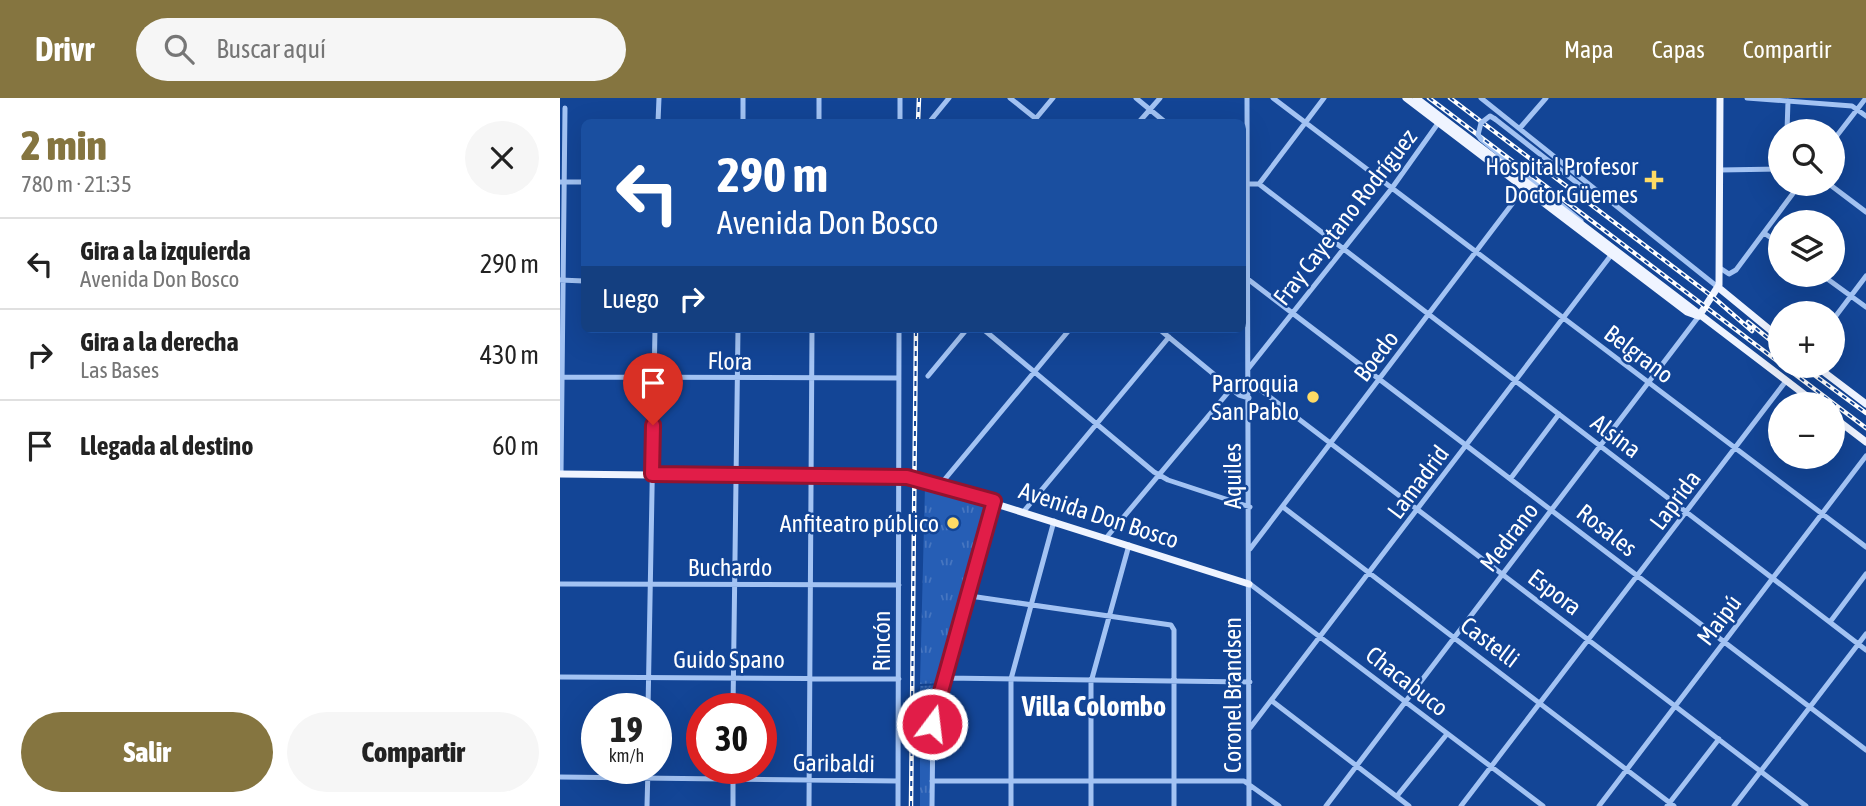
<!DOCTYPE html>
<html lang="es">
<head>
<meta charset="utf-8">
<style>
	body { margin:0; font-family:"Asap Condensed",sans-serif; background:#f6f6f6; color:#222; height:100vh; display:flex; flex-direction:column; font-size:26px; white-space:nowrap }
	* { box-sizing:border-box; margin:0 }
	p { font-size:23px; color:#767676 }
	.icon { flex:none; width:38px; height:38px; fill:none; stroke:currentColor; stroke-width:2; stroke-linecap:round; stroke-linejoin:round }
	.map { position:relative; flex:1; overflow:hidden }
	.sheet { display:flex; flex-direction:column; background:#fff; width:560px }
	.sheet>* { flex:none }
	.guide { position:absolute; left:21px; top:21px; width:665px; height:214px; border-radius:10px; box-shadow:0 7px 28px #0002; background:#1a4fa0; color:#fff; overflow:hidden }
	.fabs { position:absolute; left:1208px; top:21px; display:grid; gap:14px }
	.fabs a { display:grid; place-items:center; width:77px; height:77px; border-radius:50%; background:#fff; box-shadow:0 7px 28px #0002; font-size:35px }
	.speed { position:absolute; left:21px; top:595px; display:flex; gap:14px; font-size:35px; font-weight:700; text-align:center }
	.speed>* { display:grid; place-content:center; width:91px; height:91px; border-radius:50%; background:#fff; box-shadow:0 7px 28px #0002; line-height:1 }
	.speed small { font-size:18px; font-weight:400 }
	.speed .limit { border:10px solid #d22; background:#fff; color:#111 }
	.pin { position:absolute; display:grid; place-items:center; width:60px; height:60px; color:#fff; margin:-72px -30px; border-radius:50% 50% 50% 0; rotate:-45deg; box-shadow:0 0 7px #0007 }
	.pin .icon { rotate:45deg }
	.me { position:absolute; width:77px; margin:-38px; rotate:15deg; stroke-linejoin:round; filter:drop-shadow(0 0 5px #0008) }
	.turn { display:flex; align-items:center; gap:24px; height:147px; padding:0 21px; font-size:32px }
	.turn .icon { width:91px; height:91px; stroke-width:2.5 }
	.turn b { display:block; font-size:49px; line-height:60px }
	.then { display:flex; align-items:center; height:66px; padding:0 21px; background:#0003; gap:14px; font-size:26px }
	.round { display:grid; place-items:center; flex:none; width:74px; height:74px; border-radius:37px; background:#f6f6f6 }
	.head { display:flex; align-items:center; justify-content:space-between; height:119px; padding:0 21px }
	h1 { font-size:42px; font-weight:800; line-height:52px; color:#857540 }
	.button { display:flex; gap:14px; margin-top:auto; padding:14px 21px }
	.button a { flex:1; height:80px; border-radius:42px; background:#857540; color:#fff; font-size:28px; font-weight:800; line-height:80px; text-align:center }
	.button a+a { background:#f6f6f6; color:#222 }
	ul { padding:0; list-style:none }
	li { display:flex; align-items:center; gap:21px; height:91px; padding:0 21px; border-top:2px solid #e0e0e0 }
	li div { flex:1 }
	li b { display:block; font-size:26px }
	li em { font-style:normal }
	header { display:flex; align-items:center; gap:42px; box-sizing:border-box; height:98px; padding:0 35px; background:#857540; color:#fff }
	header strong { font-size:33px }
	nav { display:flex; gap:38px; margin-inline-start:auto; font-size:24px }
	.search { width:490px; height:63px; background:#f6f6f6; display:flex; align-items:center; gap:18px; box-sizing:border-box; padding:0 24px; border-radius:38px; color:#767676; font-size:26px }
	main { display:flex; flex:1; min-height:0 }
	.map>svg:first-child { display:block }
	.grass { fill:url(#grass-tufts) }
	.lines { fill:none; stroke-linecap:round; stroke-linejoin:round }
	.minor { stroke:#a3c3f3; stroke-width:5 }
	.major { stroke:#eff4ff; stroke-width:7 }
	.rail-casing { stroke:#fff; stroke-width:4.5 }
	.rail { stroke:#134596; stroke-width:2; stroke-dasharray:5; stroke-linecap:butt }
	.minor-bridge { stroke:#a3c3f3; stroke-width:5 }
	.route-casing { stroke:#92132f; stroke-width:18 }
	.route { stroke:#e11d48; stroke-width:12 }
	.poi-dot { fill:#ffdb65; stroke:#134596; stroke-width:2.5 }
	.labels { text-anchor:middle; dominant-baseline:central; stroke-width:5; stroke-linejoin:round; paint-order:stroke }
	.poi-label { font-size:24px; fill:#fff; stroke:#134596; text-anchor:end }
	.street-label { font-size:24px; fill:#fff; stroke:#134596 }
	.quarter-label { font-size:28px; font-weight:bold; fill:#fff; stroke:#134596 }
</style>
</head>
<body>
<header>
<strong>Drivr</strong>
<div class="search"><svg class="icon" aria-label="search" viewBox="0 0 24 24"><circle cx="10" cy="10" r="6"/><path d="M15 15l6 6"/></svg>Buscar aquí</div>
<nav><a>Mapa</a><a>Capas</a><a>Compartir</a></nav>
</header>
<main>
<section class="sheet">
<div class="head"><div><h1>2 min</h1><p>780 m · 21:35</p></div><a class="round"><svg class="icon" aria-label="close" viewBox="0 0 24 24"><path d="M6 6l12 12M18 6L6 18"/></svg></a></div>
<ul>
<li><svg class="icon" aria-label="left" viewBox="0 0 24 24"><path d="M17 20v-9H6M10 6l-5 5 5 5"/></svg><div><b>Gira a la izquierda</b><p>Avenida Don Bosco</p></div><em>290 m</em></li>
<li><svg class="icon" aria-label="right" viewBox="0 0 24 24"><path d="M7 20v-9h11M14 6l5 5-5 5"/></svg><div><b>Gira a la derecha</b><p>Las Bases</p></div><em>430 m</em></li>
<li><svg class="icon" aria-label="arrive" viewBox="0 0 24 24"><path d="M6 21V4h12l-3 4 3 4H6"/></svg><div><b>Llegada al destino</b></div><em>60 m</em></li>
</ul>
<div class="button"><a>Salir</a><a>Compartir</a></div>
</section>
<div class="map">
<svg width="1306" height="708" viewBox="0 0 1306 708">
	<defs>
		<pattern id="grass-tufts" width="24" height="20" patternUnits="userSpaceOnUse" patternTransform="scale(1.75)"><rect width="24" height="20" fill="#265eb5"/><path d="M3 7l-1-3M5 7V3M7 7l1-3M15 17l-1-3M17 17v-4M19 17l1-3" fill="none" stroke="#4776c0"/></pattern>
	</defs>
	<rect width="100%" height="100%" fill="#134596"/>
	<path class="grass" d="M 365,388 L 426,406 L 429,413 L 382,585 L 360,586 Z
		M 382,587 L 371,622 L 371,708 L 360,708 L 360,588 Z"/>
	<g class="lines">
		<path class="minor" d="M 450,0 L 480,24
			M 576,0 L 605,24
			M 687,0 L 689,708
			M 713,0 L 1306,449
			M 921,0 L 1159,190
			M 1187,0 L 1292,8 L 1306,18
			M 935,21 L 1035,99 L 1050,101
			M 371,22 L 389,0
			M 98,24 L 99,0
			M 183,24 L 183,0
			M 259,24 L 259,0
			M 340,24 L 340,0
			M 473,24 L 493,0
			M 579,24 L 600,0
			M 960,30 L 986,0
			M 1227,33 L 1228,3
			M 921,41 L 1021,123
			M 1272,44 L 1306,0
			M 1160,72 L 1220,71
			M 0,84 L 24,84
			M 682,86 L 699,86 L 1306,552
			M 699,86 L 764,0
			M 1269,86 L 1306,114
			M 1204,135 L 1220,146
			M 1160,170 L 1169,176 L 1176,172 L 1240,86
			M 1262,177 L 1306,209
			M 0,182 L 24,183
			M 689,182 L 1306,652
			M 1272,223 L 1306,178
			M 423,231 L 594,374 L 608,382 L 690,409
			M 599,231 L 679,297 L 689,300
			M 688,271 L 832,90 L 879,24
			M 368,278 L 407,231
			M 0,279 L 339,280
			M 689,283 L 1246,708
			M 1,376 L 5,10
			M 951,380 L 999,316
			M 380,387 L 510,231
			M 723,409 L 1114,708
			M 464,413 L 609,239
			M 546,440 L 671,291
			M 690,451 L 965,89
			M 0,486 L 339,487
			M 690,486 L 983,708
			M 410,498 L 611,527 L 614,532 L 614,708
			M 1270,524 L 1306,476
			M 0,579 L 339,581
			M 385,580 L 690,584
			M 712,603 L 849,708
			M 88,611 L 95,231
			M 173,611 L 178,231
			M 690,630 L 1052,156
			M 0,679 L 338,683
			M 372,683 L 684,683 L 719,708
			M 837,698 L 887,636
			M 87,708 L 88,670
			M 173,708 L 173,670
			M 249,708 L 252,231
			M 338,708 L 339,231
			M 372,708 L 373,620 L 434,403
			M 451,708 L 451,581 L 494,423
			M 531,708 L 531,584 L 569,447
			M 766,708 L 1139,218
			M 901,708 L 1226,283
			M 1039,708 L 1306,358
			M 1107,708 L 1159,641
			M 1174,708 L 1306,536"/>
		<path class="major" d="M 846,0 L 1127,214 L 1138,218
			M 856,0 L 1257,306
			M 1159,190 L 1220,240
			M 1139,218 L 1159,187 L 1160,0
			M 1256,268 L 1306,306
			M 1272,318 L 1306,344
			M 0,376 L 354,380 L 689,486"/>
		<g class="rail-casing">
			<path id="rail" d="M 869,0 L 1220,265
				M 890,0 L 1153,199 L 1192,233
				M 358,24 L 359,0
				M 1188,224 L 1220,250
				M 1224,268 L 1306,330
				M 1242,268 L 1306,315
				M 351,708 L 356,231"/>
		</g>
		<use href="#rail" class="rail"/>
		<path class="minor-bridge" d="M 921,41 L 918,37 L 921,25 L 930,18 L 935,21"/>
	</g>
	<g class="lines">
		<g class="route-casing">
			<path id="route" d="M 93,327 L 92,376 L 347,379 L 434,403 L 372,626"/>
		</g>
		<use href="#route" class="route"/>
	</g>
	<g class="poi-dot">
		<path d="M1090.5 71.5h7v7h7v7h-7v7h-7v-7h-7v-7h7z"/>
		<circle cx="753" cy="299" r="7"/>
		<circle cx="393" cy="425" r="7"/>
	</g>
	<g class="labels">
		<g class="poi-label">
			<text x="1078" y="68">Hospital Profesor<tspan x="1078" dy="28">Doctor Güemes</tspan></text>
			<text x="739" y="285">Parroquia<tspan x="739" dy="28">San Pablo</tspan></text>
			<text x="379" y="425">Anfiteatro público</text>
		</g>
		<g class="street-label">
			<text transform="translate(785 119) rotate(-52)">Fray Cayetano Rodríguez</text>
			<text transform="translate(1079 256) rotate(37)">Belgrano</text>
			<text transform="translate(816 258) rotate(-53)">Boedo</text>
			<text transform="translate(170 263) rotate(1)">Flora</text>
			<text transform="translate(1056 338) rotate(37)">Alsina</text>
			<text transform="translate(672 378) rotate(-90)">Aquiles</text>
			<text transform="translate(858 384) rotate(-53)">Lamadrid</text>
			<text transform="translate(1115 402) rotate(-53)">Laprida</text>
			<text transform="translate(539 417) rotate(18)">Avenida Don Bosco</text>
			<text transform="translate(1047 432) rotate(38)">Rosales</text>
			<text transform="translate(949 439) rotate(-53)">Medrano</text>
			<text x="170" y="469">Buchardo</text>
			<text transform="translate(995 494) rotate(37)">Espora</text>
			<text transform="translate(1159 522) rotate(-53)">Maipú</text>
			<text transform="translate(321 543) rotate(-90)">Rincón</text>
			<text transform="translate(930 544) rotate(37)">Castelli</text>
			<text x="169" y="561">Guido Spano</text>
			<text transform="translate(847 583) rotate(38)">Chacabuco</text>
			<text transform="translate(672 597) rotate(-90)">Coronel Brandsen</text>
			<text transform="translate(274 665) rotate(1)">Garibaldi</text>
		</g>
		<g class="quarter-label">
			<text x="534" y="608">Villa Colombo</text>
		</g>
	</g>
</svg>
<div class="fabs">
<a><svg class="icon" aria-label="search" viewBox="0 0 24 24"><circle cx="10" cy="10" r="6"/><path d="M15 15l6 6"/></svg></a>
<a><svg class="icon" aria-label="layers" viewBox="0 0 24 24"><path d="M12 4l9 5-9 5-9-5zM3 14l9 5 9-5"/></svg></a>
<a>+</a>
<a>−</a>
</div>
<div class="speed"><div>19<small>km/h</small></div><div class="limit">30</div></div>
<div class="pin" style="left:93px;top:327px;background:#d93025"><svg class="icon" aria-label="arrive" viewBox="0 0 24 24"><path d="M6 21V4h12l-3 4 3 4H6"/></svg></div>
<svg class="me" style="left:372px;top:626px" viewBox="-20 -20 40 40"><circle r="17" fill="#e11d48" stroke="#fff" stroke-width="3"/><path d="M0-11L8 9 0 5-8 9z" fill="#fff"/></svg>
<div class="guide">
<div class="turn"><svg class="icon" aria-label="left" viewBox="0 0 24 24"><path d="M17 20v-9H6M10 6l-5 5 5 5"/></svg><div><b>290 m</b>Avenida Don Bosco</div></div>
<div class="then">Luego<svg class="icon" aria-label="right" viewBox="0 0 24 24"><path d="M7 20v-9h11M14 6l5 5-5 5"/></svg></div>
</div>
</div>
</main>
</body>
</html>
